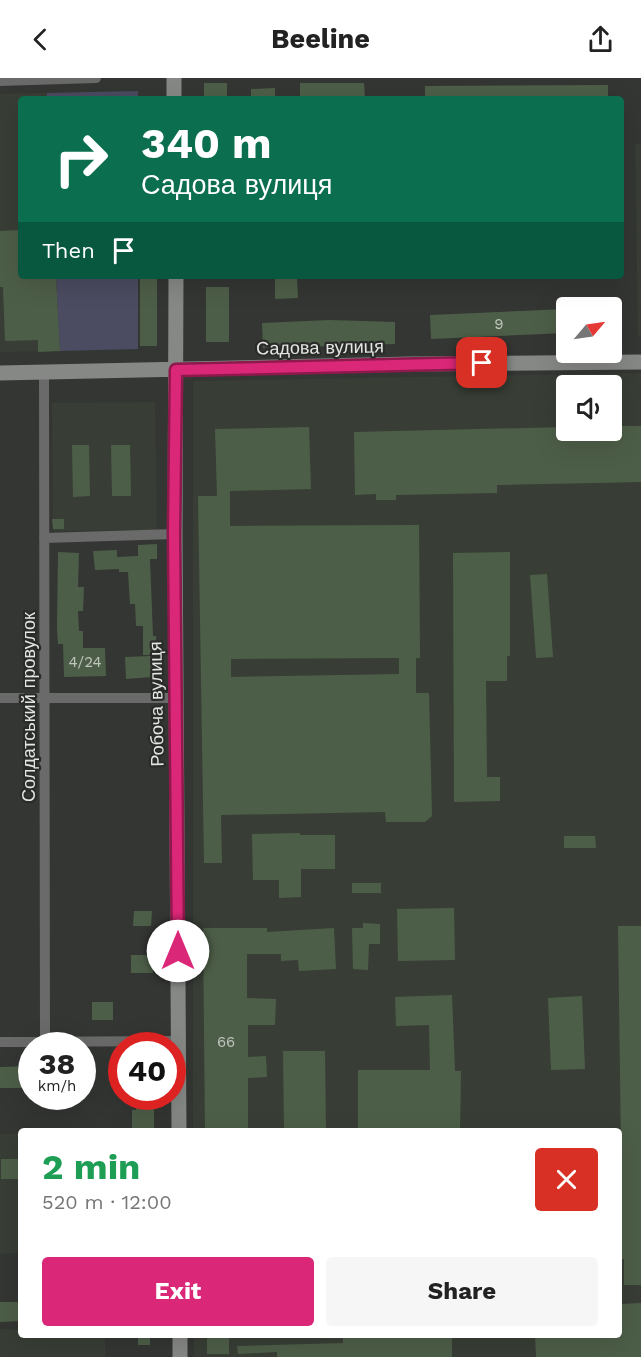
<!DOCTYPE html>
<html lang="en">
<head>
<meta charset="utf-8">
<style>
	body { margin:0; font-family:"Work Sans",sans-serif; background:#f6f6f6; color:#222; height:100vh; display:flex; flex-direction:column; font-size:22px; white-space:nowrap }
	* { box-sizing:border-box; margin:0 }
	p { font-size:20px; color:#767676 }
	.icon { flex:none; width:33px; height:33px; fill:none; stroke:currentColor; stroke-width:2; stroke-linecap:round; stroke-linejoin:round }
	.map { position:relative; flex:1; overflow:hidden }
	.panel { position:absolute; left:18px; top:1050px; width:604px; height:210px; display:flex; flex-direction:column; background:#fff; border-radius:6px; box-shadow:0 6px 24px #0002 }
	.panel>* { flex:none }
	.banner { position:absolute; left:18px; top:18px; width:606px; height:183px; border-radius:6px; box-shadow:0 6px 24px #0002; background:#0b6e4f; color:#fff; overflow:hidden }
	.needle { width:39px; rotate:61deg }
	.controls { position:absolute; left:556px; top:219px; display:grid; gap:12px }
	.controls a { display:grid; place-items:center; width:66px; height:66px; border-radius:6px; background:#fff; box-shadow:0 6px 24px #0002; font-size:30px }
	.speed { position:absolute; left:18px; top:954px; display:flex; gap:12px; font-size:30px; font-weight:700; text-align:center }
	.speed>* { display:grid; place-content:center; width:78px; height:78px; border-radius:50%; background:#fff; box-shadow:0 6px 24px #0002; line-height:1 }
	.speed small { font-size:15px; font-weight:400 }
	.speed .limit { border:9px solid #d22; background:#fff; color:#111 }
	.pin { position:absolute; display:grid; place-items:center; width:51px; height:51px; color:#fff; margin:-26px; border-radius:12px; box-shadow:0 3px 9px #0006 }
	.me { position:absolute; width:66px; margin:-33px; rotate:0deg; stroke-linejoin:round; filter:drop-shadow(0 0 4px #0008) }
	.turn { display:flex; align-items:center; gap:21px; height:126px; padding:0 24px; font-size:27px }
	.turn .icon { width:78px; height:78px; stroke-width:2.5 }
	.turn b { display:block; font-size:42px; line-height:51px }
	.then { display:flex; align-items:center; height:57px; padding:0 24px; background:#0003; gap:12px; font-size:22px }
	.round { display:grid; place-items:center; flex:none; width:63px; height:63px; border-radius:6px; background:#f6f6f6 }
	.summary { display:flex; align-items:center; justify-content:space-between; height:102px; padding:0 24px }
	h1 { font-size:36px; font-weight:700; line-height:45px; color:#1e9e55 }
	.primary-button { display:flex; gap:12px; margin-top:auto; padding:12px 24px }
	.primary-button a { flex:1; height:69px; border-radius:6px; background:#db2777; color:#fff; font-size:24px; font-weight:700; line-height:69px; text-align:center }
	.primary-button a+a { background:#f6f6f6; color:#222 }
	header { display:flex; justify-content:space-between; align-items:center; height:78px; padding:0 24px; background:#fff; font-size:27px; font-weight:700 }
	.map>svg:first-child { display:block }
	.built { fill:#383e35; fill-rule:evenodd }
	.green { fill:#4b4b61 }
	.building { fill:#4d5e48; fill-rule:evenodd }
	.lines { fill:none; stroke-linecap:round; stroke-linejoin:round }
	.street { stroke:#696a69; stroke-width:10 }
	.secondary { stroke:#868885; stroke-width:15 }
	.route-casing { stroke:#8e194d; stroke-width:15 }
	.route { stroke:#db2777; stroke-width:10 }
	.labels { text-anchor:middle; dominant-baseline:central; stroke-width:4.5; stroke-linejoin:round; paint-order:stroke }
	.number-label { font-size:15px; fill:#bfc4bd }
	.street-label { font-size:18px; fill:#e5e6e4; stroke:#2a2c29 }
</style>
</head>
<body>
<header><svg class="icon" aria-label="back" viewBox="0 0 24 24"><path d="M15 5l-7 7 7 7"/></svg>Beeline<svg class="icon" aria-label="share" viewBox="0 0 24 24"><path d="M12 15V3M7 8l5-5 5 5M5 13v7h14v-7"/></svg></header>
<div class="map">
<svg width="641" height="1279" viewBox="0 0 641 1279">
	<rect width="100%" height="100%" fill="#343633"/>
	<path class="built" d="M 47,15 L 47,21 L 21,21 L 21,198 L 60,273 L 0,274 L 0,16 Z
		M 635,66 L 641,66 L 641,258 L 638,258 Z
		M 641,295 L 641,1279 L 194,1279 L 194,1257 L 620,1257 L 620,1053 L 193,1053 L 193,303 ZM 567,308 L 612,308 L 612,352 L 567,352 Z
		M 155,324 L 157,452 L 53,453 L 52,325 Z
		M 0,1056 L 21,1056 L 21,1175 L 0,1176 Z
		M 0,1251 L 21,1252 L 21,1257 L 105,1257 L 105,1279 L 0,1279 Z"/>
	<path class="green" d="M 138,13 L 138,21 L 47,21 L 47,15 Z
		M 56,198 L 138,198 L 138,271 L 60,273 Z"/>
	<path class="building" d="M 204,5 L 227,5 L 227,21 L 204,21 Z
		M 300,5 L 364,5 L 365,21 L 300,21 Z
		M 608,7 L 608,21 L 425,21 L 425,8 Z
		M 275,10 L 275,21 L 251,21 L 251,11 Z
		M 21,152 L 21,198 L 56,198 L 60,273 L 38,274 L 38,262 L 5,263 L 3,209 L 0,209 L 0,153 Z
		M 140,198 L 157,198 L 157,268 L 140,268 Z
		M 275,198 L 297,198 L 298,220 L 275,221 Z
		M 206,209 L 229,209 L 229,264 L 206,264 Z
		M 567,231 L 567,255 L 431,261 L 430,237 Z
		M 329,242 L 395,244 L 395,266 L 263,270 L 262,245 Z
		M 612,348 L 641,348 L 641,404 L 497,407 L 497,415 L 396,417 L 396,422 L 376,422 L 376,416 L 355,417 L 354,354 L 567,349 L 567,352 L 612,352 Z
		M 309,349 L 311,411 L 230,413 L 230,448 L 419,447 L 420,580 L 416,580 L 416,615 L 429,615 L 432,738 L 425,744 L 386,744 L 385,734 L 221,737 L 222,785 L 204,785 L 198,418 L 217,418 L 215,351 ZM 399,580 L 399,596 L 231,599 L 231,581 Z
		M 72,367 L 89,367 L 90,418 L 73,419 Z
		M 111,367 L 130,367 L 131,418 L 112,418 Z
		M 52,441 L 64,441 L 64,451 L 53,451 Z
		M 157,466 L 157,481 L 150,481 L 153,558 L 156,558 L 157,577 L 143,577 L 143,548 L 136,548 L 135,526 L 130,526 L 128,494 L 119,494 L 119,491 L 95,492 L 93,473 L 117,472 L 117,479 L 138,478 L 138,467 Z
		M 58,474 L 79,475 L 78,509 L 84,509 L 83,533 L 78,533 L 79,553 L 83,553 L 83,570 L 105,570 L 106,598 L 64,599 L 63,566 L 58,566 L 57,551 Z
		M 510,474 L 510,578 L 507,578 L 507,603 L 486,603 L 487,699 L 500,699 L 500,723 L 454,724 L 453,475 Z
		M 547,496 L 553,579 L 536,580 L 530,497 Z
		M 151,578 L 152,599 L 126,601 L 125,579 Z
		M 300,755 L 300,757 L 335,757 L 335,791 L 301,791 L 301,819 L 279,820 L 279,802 L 253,802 L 252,756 Z
		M 564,758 L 595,758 L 596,770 L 564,770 Z
		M 352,805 L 381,805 L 381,815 L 352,815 Z
		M 454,830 L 455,882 L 398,883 L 397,831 Z
		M 134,833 L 152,833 L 151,848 L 133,848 Z
		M 363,845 L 380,846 L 380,866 L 369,866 L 368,892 L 353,891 L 352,850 L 363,850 Z
		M 618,848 L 641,848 L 641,1207 L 624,1207 L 624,1181 L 620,1181 L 620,1143 L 622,1143 Z
		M 203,850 L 267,850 L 267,854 L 334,850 L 336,891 L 299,893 L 298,882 L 281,883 L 281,876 L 247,876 L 247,920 L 276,921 L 275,947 L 248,947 L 248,979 L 266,978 L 267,999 L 248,1000 L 248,1053 L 205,1053 Z
		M 131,877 L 153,877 L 153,895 L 131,895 Z
		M 452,917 L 455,993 L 461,993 L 460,1053 L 358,1053 L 358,992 L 430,992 L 429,947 L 396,948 L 395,919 Z
		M 582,918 L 585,991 L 551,992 L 548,920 Z
		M 92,924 L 113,924 L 113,942 L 92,942 Z
		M 283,973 L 325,973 L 326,1053 L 284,1053 Z
		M 32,988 L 32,1010 L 0,1010 L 0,989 Z
		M 136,1020 L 154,1020 L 154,1053 L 132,1053 L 132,1032 L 136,1032 Z
		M 1,1081 L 21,1081 L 21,1101 L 1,1101 Z
		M 0,1224 L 21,1224 L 21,1243 L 0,1244 Z
		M 641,1225 L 641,1279 L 536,1279 L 535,1257 L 620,1257 L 620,1226 Z
		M 138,1257 L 150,1257 L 150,1267 L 138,1267 Z
		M 207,1257 L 229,1257 L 229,1276 L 207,1276 Z
		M 343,1257 L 452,1257 L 452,1279 L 277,1279 L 277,1274 L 238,1276 L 237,1268 L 343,1265 Z"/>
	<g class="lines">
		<path class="street" d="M 0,3 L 96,0
			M 44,295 L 45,964
			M 44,460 L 175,456
			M 0,620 L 175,620
			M 0,964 L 179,963"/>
		<path class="secondary" d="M 174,0 L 174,21
			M 176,198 L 175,456 L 179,1053
			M 0,295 L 410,286 L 641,284
			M 180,1257 L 180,1279"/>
	</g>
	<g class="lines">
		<g class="route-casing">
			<path id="route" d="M 178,873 L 174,456 L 176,292 L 482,285"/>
		</g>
		<use href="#route" class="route"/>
	</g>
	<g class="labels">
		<g class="number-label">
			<text x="499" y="246">9</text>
			<text x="85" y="584">4/24</text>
			<text x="226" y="964">66</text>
		</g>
		<g class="street-label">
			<text transform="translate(320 269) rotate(-1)">Садова вулиця</text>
			<text transform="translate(156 626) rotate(-91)">Робоча вулиця</text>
			<text transform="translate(28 629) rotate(-90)">Солдатський провулок</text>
		</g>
	</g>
</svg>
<div class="controls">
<a><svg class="needle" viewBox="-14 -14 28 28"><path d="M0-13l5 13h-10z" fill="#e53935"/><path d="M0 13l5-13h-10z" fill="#767676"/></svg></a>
<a><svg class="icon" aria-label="sound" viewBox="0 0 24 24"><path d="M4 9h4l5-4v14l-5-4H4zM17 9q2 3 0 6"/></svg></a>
</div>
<div class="speed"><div>38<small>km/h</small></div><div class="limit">40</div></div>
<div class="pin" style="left:482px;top:285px;background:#d93025"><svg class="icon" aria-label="arrive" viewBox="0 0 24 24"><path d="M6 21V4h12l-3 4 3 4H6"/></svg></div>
<svg class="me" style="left:178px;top:873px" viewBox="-20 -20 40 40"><circle r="19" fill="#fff"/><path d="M0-13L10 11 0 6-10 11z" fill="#db2777"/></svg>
<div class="banner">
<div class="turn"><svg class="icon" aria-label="right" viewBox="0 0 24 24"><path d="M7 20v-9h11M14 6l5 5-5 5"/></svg><div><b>340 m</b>Садова вулиця</div></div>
<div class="then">Then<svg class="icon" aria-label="arrive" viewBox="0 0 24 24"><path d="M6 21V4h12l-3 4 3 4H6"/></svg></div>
</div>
<section class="panel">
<div class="summary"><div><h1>2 min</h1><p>520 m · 12:00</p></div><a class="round" style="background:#d93025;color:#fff"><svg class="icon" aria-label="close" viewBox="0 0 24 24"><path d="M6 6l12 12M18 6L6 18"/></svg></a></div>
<div class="primary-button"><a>Exit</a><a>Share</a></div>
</section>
</div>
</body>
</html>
